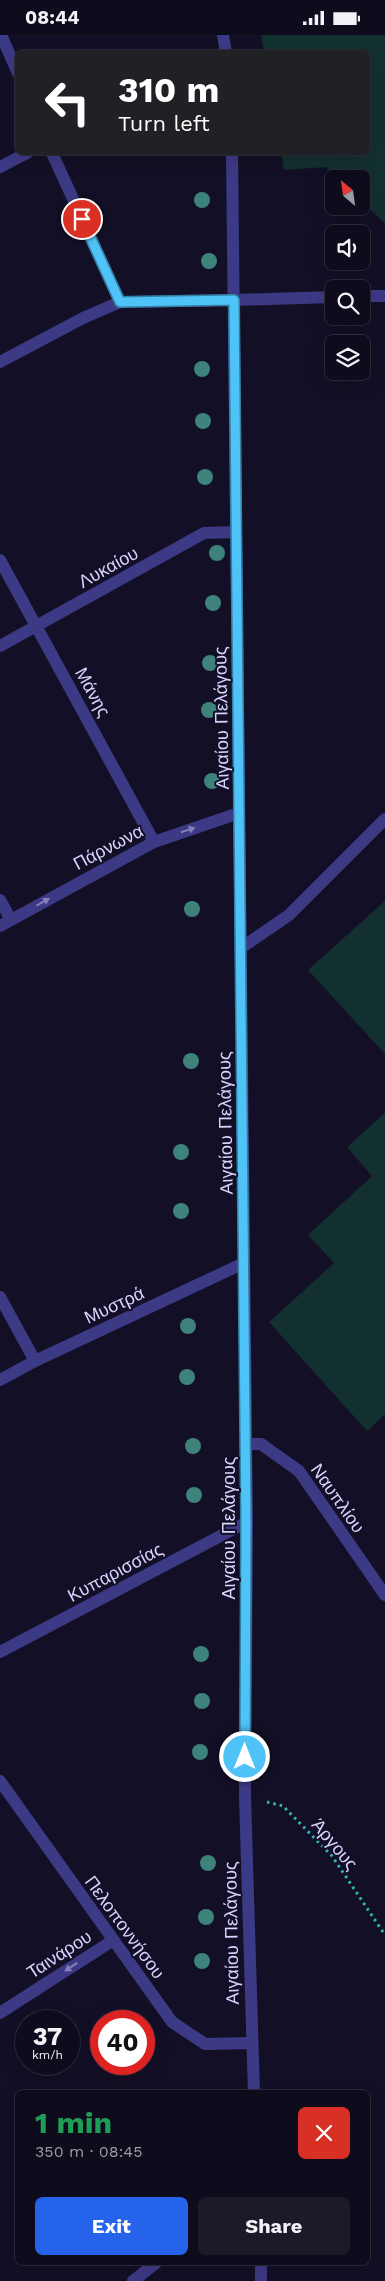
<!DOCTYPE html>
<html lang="en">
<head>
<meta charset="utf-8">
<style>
	body { margin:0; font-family:"Work Sans",sans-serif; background:#1c1929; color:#f1f3f6; height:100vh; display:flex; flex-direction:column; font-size:19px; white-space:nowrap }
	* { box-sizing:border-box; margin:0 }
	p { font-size:16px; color:#9b9ba3 }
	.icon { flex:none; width:28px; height:28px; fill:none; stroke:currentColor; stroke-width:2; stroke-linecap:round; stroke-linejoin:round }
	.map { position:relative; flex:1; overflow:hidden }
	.panel { position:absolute; left:15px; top:2055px; width:355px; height:175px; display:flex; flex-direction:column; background:#0e0b1c; border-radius:8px; box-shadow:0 5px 20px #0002,0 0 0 1px #2e2b3b }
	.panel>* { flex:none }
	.banner { position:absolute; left:15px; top:15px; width:355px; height:105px; border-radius:8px; box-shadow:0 5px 20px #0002,0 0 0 1px #2e2b3b; background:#202124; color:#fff; overflow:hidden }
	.needle { width:32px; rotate:331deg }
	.tools { position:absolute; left:325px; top:135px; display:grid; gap:10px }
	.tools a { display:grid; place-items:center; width:45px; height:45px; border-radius:8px; background:#0e0b1c; box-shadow:0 5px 20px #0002,0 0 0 1px #2e2b3b; font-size:25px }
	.speed { position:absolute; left:15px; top:1975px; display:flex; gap:10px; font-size:25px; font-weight:700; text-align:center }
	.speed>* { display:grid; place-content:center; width:65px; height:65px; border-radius:50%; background:#0e0b1c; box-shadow:0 5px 20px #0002,0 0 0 1px #2e2b3b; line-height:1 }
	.speed small { font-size:12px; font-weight:400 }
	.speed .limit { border:8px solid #d22; background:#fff; color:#111 }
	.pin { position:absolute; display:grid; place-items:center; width:42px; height:42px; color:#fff; margin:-21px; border:2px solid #fff; border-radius:50%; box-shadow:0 1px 5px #0007 }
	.me { position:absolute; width:55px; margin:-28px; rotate:0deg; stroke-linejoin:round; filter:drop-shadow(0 0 4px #0008) }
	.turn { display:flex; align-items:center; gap:18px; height:105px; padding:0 20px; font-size:22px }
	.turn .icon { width:65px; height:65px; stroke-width:2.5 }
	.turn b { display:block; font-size:35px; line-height:42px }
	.round { display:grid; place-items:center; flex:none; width:52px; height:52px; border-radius:8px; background:#1c1929 }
	.headline { display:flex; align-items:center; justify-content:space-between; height:85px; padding:0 20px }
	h1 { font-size:30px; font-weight:700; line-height:38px; color:#1e9e55 }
	.cta { display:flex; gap:10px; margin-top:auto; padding:10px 20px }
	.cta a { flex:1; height:58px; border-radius:8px; background:#2563eb; color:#fff; font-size:20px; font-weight:700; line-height:58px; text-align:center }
	.cta a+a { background:#1c1929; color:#f1f3f6 }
	.status { display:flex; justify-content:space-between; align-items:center; height:35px; padding:0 25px; background:#0e0b1c; direction:ltr }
	.status svg { height:14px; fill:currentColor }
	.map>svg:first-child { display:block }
	.green { fill:#12302f }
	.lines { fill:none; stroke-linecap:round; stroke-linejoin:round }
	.path { stroke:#2fb8b0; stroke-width:3; stroke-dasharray:2.5 4; stroke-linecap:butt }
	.service { stroke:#3d3a85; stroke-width:12 }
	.minor { stroke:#3d3a85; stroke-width:12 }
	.tertiary { stroke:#3d3a85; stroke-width:12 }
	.tree { fill:#3d827b }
	.oneway { fill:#837fbc }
	.route-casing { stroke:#337fa1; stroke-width:12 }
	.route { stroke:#4fc3f7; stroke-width:9 }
	.labels { text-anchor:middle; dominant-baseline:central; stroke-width:4; stroke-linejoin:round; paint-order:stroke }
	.street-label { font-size:18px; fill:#d9d4ff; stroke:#130f26 }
</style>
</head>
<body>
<div class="status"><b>08:44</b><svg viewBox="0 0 49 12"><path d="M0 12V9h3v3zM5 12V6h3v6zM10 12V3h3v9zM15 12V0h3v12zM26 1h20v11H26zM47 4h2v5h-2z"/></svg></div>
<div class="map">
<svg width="385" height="2246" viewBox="0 0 385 2246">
	<rect width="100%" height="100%" fill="#130f26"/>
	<path class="green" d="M 261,0 L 385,0 L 385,188 L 361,166 L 361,144 L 338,144 L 326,132 L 284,135 L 281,118 L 368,118 L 368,18 L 264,17 Z
		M 385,866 L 385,1019 L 308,935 Z
		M 385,1078 L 385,1379 L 367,1396 L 269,1287 L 334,1228 L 308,1200 L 372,1141 L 347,1112 Z"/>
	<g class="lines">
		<path class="path" d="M 267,1767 L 283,1771 L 332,1821 L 385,1900"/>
		<path class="service" d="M 361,261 L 385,261
			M 234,265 L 334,262
			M 241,913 L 289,880 L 385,784"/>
		<path class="minor" d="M 1,0 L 18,38
			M 52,118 L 120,267
			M 0,132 L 27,118
			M 0,327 L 83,283 L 120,267 L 234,265
			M 0,525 L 154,807
			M 0,611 L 204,498 L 236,497
			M 0,865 L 11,885
			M 0,891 L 154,807 L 239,778
			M 0,1262 L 35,1326
			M 0,1345 L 35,1326 L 244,1228
			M 246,1409 L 261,1409 L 299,1436 L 385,1560
			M 0,1617 L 247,1487
			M 0,1746 L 172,1987 L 205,2009 L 252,2008
			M 0,1978 L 112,1906
			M 133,2246 L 156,2228"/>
		<path class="tertiary" d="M 223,0 L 226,18
			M 232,118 L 247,1487 L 245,1761 L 254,2058
			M 261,2228 L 261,2246"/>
	</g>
	<g class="tree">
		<circle cx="202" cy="165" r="8"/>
		<circle cx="209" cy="226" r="8"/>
		<circle cx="202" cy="334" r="8"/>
		<circle cx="203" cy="386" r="8"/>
		<circle cx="205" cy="442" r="8"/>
		<circle cx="217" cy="518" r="8"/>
		<circle cx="213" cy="568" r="8"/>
		<circle cx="210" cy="628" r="8"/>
		<circle cx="209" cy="675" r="8"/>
		<circle cx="212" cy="746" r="8"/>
		<circle cx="192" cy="874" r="8"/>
		<circle cx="191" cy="1026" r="8"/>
		<circle cx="181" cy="1117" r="8"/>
		<circle cx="181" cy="1176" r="8"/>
		<circle cx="188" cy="1291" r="8"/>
		<circle cx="187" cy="1342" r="8"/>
		<circle cx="193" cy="1411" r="8"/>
		<circle cx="194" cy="1460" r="8"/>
		<circle cx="201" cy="1619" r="8"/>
		<circle cx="202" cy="1666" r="8"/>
		<circle cx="200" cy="1717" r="8"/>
		<circle cx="208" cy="1828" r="8"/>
		<circle cx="206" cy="1882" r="8"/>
		<circle cx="202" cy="1926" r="8"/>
	</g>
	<defs><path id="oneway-solid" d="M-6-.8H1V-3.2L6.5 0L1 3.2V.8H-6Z" transform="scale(1.25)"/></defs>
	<g class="oneway">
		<use href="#oneway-solid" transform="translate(188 795) rotate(-18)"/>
		<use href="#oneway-solid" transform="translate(43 867) rotate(-29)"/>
		<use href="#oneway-solid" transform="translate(71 1932) rotate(147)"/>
	</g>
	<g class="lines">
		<g class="route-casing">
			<path id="route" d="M 82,184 L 120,267 L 234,265 L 246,1487 L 245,1722"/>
		</g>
		<use href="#route" class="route"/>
	</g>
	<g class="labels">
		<g class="street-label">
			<text transform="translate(108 532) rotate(-29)">Λυκαίου</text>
			<text transform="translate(93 657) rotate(61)">Μάνης</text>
			<text transform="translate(221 683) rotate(-91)">Αιγαίου Πελάγους</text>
			<text transform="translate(108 812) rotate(-28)">Πάρνωνα</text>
			<text transform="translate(225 1088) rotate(-91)">Αιγαίου Πελάγους</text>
			<text transform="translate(114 1270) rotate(-25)">Μυστρά</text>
			<text transform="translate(338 1463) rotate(55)">Ναυπλίου</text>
			<text transform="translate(228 1493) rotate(-90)">Αιγαίου Πελάγους</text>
			<text transform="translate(115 1537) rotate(-28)">Κυπαρισσίας</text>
			<text transform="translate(335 1809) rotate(50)">Άργους</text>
			<text transform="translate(125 1892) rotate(54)">Πελοποννήσου</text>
			<text transform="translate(231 1898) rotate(-91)">Αιγαίου Πελάγους</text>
			<text transform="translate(59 1919) rotate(-33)">Ταινάρου</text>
		</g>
	</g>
</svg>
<div class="tools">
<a><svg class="needle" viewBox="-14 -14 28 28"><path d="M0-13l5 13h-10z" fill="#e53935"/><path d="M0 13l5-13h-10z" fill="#9b9ba3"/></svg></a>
<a><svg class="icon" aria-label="sound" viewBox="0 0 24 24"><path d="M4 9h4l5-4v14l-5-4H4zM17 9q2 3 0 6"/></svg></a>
<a><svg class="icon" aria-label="search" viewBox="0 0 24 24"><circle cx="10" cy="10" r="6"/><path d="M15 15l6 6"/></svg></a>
<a><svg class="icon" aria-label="layers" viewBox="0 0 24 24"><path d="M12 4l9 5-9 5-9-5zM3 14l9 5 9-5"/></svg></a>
</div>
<div class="speed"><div>37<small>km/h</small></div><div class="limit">40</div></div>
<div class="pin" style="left:82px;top:184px;background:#d93025"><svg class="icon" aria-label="arrive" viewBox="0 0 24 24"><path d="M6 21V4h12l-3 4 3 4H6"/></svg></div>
<svg class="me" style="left:245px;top:1722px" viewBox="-20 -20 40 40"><circle r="17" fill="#4fc3f7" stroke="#fff" stroke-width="3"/><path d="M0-11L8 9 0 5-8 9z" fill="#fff"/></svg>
<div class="banner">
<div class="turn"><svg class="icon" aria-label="left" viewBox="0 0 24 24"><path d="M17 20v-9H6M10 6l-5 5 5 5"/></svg><div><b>310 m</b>Turn left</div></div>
</div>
<section class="panel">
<div class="headline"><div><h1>1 min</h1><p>350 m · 08:45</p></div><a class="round" style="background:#d93025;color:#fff"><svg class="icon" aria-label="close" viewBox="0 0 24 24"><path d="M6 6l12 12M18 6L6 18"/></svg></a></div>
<div class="cta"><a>Exit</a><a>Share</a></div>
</section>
</div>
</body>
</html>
